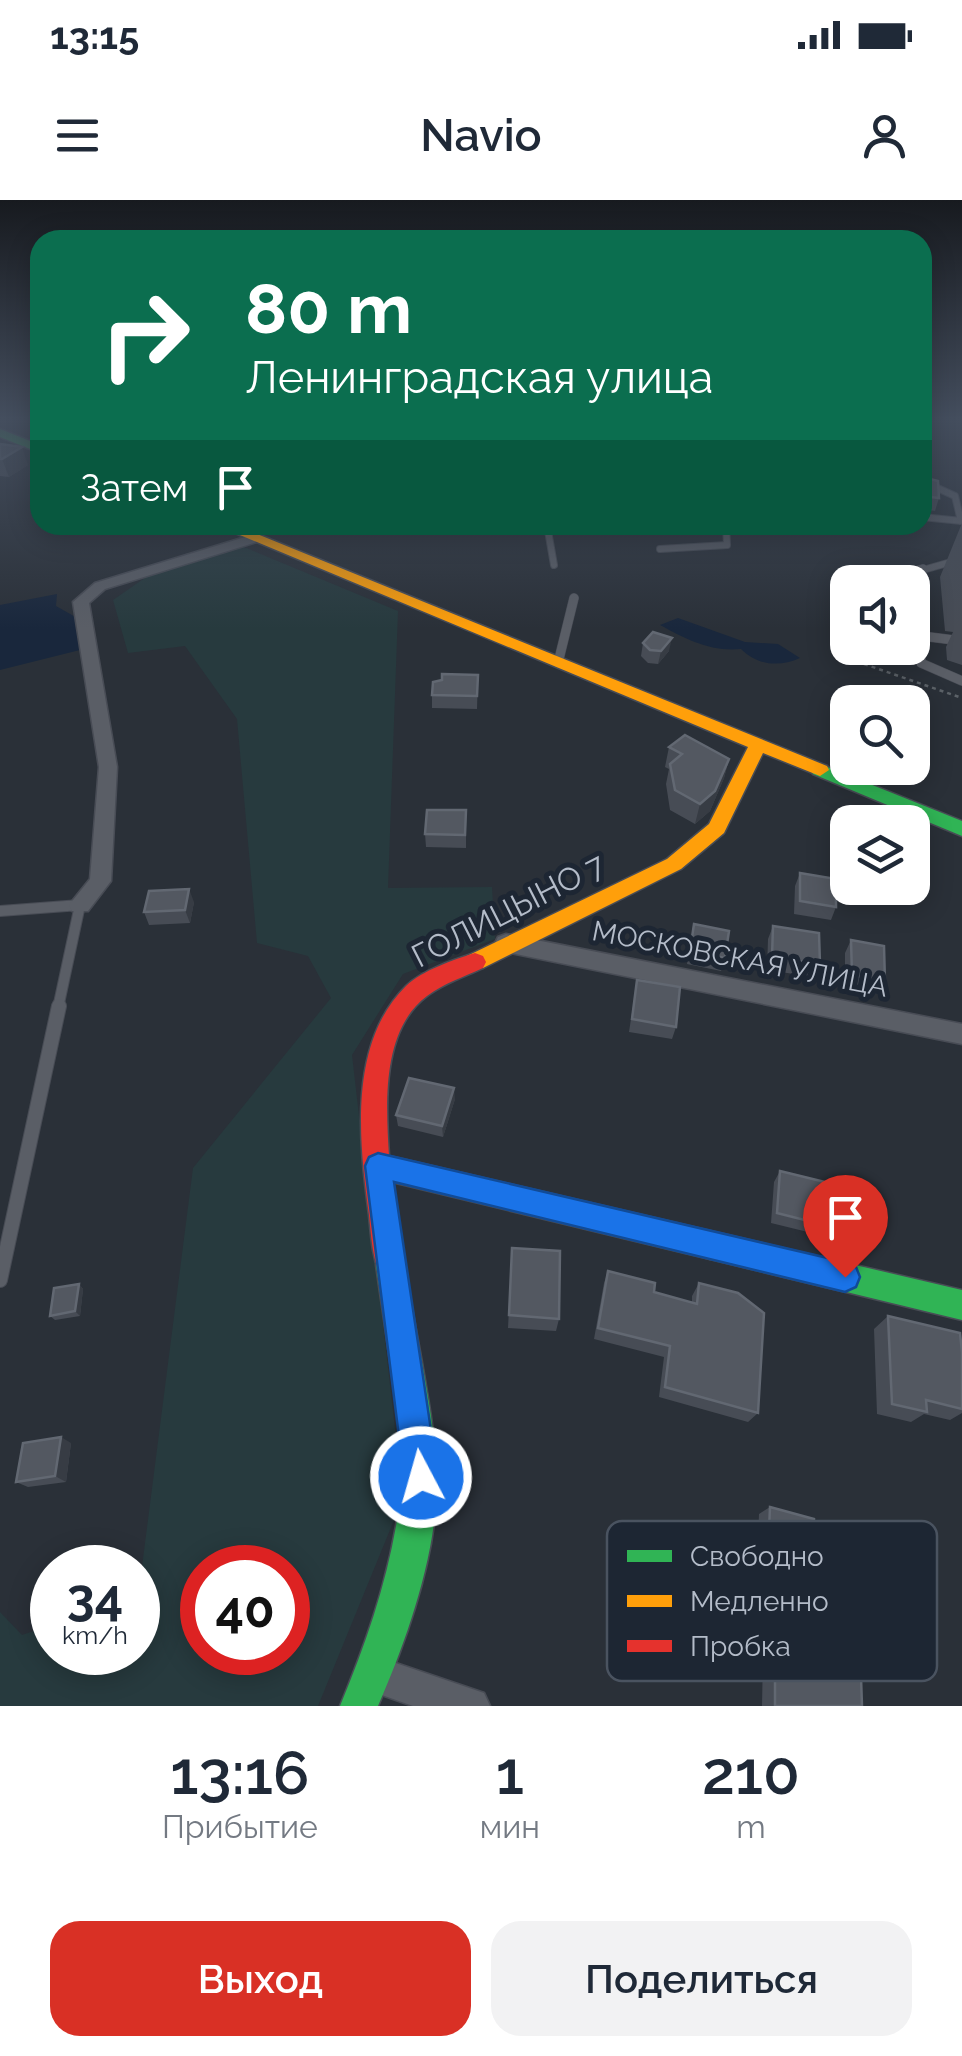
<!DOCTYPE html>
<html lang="ru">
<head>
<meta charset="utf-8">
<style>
	body { margin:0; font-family:Raleway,sans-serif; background:#f2f2f3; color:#1f2937; height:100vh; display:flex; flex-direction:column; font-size:38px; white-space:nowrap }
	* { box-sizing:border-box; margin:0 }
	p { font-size:32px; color:#747a83 }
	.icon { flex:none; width:55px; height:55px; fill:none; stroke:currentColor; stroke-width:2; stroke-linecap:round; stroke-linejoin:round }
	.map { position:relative; height:1506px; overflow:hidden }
	.panel { display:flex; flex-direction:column; background:#fff; flex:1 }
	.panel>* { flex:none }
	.banner { position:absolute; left:30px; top:30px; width:902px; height:305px; border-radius:30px; box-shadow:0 5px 25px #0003; background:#0b6e4f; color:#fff; overflow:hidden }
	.fabs { position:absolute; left:830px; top:365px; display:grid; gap:20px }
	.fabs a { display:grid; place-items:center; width:100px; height:100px; border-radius:20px; background:#fff; box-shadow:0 5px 25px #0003; font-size:50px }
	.speed { position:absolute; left:30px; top:1345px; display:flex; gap:20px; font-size:50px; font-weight:700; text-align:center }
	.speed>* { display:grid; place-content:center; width:130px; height:130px; border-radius:50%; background:#fff; box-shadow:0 5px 25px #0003; line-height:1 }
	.speed small { font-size:25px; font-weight:400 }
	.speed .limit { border:15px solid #d22; background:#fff; color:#111 }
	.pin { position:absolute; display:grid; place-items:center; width:85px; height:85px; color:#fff; margin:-102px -42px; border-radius:50% 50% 50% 0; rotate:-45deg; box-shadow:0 0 10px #0007 }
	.pin .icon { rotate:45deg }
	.me { position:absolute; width:110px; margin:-55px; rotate:354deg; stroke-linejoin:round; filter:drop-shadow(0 0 8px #0008) }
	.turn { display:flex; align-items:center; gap:35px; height:210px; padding:0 50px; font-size:45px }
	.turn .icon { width:130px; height:130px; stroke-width:2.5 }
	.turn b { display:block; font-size:70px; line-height:85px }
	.then { display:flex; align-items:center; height:95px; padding:0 50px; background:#0003; gap:20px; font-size:38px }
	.eta { display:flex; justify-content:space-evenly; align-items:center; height:170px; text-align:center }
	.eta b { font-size:60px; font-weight:600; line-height:70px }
	.primary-button { display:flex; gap:20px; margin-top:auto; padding:20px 50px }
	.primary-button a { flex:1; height:115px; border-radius:30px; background:#d93025; color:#fff; font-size:40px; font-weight:600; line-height:115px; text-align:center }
	.primary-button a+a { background:#f2f2f3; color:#1f2937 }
	.status { display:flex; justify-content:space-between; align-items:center; height:70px; padding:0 50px; background:#fff; direction:ltr }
	.status svg { height:28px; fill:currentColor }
	header { display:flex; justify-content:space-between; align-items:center; height:130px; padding:0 50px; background:#fff; font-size:45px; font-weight:600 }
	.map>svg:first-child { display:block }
	.green { fill:#273a3e; fill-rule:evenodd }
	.water { fill:#19273c }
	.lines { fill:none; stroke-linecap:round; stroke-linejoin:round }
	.lane-far3-casing { stroke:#484c55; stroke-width:8 }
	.lane-far2-casing { stroke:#484c55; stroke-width:10 }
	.lane-far1-casing { stroke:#484c55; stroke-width:12 }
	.lane-casing { stroke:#484c55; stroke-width:16 }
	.street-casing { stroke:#484c55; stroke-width:3 }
	.fast-casing { stroke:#484c55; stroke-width:3 }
	.slow-casing { stroke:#484c55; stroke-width:3 }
	.jam-casing { stroke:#484c55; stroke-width:3 }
	.path { stroke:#5c6268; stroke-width:2.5; stroke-dasharray:4 4; stroke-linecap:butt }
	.lane-far3 { stroke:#5a5e66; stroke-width:6 }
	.lane-far2 { stroke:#5a5e66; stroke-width:9 }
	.lane-far1 { stroke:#5a5e66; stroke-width:10 }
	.lane { stroke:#5a5e66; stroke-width:14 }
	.street { fill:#5a5e66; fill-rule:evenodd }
	.fast { fill:#30b455; fill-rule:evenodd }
	.slow { fill:#ff9f0a; fill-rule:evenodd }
	.jam { fill:#e5322d; fill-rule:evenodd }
	.wall { fill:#474c55 }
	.shaded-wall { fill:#373c44 }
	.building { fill:#535861; stroke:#626872; stroke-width:2.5 }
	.route { fill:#1a73e8; stroke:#114b97; stroke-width:2.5 }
	.labels { text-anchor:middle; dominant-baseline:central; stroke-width:10; stroke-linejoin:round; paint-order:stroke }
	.street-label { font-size:28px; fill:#b4bcc9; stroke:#1d2633 }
	.near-street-label { font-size:32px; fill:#b4bcc9; stroke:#1d2633 }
	.key { fill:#1d2633; stroke:#4a5360; stroke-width:2.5 }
	.key-label { font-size:28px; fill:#b4bcc9 }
</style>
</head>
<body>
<div class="status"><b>13:15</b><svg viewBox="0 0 49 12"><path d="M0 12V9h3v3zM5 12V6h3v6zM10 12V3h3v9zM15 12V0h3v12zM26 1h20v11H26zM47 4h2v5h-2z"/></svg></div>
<header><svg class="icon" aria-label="menu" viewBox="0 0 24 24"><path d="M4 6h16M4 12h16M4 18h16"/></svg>Navio<svg class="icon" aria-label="person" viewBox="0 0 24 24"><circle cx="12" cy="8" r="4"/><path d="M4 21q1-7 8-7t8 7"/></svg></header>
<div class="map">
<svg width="962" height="1506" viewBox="0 0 962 1506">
	<rect width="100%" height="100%" fill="#2a3038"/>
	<path class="green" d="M 239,345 L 398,411 L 388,688 L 492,687 L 495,739 L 403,774 L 352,855 L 403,1298 L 318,1506 L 0,1506 L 0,1412 L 22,1435 L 52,1425 L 52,1452 L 138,1452 L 138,1398 L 193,968 L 331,798 L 308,756 L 257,743 L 237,519 L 185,446 L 128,453 L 113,400 L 155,371 ZM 202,1368 L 288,1368 L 288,1452 L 202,1452 Z"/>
	<path class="water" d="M 57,394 L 56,406 L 79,419 L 84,449 L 0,470 L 0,405 Z
		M 678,418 L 745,442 L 778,444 L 800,458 C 780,467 758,466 741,449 C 710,452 686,439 660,425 Z"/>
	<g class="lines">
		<g class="lane-far3-casing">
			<path id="lane-far3" d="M 922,281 L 955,296 L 961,321
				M 922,317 L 962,321
				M 547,325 L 554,365
				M 660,349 L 727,345 L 726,325
				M 916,372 L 951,362 L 962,364"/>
		</g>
		<g class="lane-far2-casing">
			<path id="lane-far2" d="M 923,369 L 916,371 L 921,463 L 962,481
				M 922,436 L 962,441
				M 558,463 L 574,398"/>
		</g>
		<g class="lane-far1-casing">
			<path id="lane-far1" d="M 0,711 L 80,705 L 58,808"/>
		</g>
		<g class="lane-casing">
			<path id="lane" d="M 0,1080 L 59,806"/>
		</g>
		<g class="street-casing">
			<path id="street" d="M 255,334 L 260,335 L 260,341 L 105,389 L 89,403 L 117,567 L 111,681 L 88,711 L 72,711 L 69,705 L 90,679 L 99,567 L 73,402 L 95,383 Z
				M 506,734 L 962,824 L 962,844 L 506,752 L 498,749 L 495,743 L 498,737 Z
				M 375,1456 L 484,1493 L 490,1506 L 413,1506 L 362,1488 L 356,1475 L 362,1462 Z"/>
		</g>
		<g class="fast-casing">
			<path id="fast" d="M 0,229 L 40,245 L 40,253 L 0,237 Z
				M 820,564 L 962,621 L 962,636 L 813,574 L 811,570 Z
				M 710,1031 L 962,1090 L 962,1120 L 710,1059 L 700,1055 L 696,1045 L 700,1035 Z
				M 390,1051 L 400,1055 L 404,1065 C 415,1128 429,1191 436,1254 C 444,1334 410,1433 378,1506 L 340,1506 C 374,1424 399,1347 404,1257 L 376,1065 L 380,1055 Z"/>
		</g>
		<g class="slow-casing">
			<path id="slow" d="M 216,325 L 235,325 L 827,566 L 829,570 L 820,576 L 763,553 L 724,633 L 681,669 L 483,768 L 467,768 L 464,762 L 467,756 L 667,659 L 709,624 L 748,547 Z"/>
		</g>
		<g class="jam-casing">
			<path id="jam" d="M 475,753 L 483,756 L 486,762 L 483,768 C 464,777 444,783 427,796 C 381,830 386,905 389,956 L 710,1031 L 720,1035 L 724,1045 L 720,1055 L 710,1059 L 392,982 L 404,1065 L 400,1075 L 390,1079 L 380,1075 C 372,1056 371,1035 369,1015 C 359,942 348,843 406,786 C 423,770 453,760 475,753 Z"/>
		</g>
		<path class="path" d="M 864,464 L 962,498"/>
		<use href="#lane-far3" class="lane-far3"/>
		<use href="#lane-far2" class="lane-far2"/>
		<use href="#lane-far1" class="lane-far1"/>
		<use href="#lane" class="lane"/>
		<use href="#street" class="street"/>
		<use href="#fast" class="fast"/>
		<use href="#slow" class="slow"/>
		<use href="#jam" class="jam"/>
	</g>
	<path class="wall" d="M 0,244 L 28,265 L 9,277 L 0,276 Z
		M 922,277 L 939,298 L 935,311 L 922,309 Z
		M 962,323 L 962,465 L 947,460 L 946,447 L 953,432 L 945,431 L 940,377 Z
		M 643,443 L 669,451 L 658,464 L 648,463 L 641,456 Z
		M 478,475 L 477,509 L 432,508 L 432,495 Z
		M 669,547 L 729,559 L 724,578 L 710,611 L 695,624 L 670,610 L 666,584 L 669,569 L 665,567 Z
		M 466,610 L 466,648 L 426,647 L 425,634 Z
		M 800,673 L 836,707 L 831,720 L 794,714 L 795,686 Z
		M 194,702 L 190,723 L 149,725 L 144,712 Z
		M 694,724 L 725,758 L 721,771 L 687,764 Z
		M 773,726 L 820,764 L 814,777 L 767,770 L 768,739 Z
		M 851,740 L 885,782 L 878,794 L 845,788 L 845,753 Z
		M 637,780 L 676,827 L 672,839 L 629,832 Z
		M 455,899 L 443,937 L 398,926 L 396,915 Z
		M 780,971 L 828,1026 L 820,1035 L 771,1023 L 774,982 Z
		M 512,1048 L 559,1119 L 556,1131 L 508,1128 Z
		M 608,1071 L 654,1092 L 692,1102 L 692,1096 L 699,1083 L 758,1213 L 748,1222 L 659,1197 L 664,1157 L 594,1139 L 604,1083 Z
		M 79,1084 L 83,1089 L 80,1116 L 55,1120 L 50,1116 Z
		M 888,1116 L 962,1152 L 962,1213 L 950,1220 L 924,1214 L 911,1222 L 877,1214 L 874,1129 Z
		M 71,1243 L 66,1282 L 28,1287 L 16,1282 Z
		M 770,1307 L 814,1339 L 851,1386 L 836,1390 L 818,1385 L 818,1394 L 805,1398 L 756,1384 L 759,1314 Z
		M 797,1426 L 841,1471 L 862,1506 L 762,1506 L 763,1454 L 775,1453 L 784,1455 L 784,1428 Z"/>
	<path class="shaded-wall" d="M 22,247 L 28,265 L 9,277 L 2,259 Z
		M 672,438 L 669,451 L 658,464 L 661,451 Z
		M 729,559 L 724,578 L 710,611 L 695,624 L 700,604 Z
		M 189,689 L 194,702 L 190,723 L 185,710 Z
		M 454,888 L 455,899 L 443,937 L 442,926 Z
		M 79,1084 L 83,1089 L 80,1116 L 75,1111 Z
		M 61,1237 L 71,1243 L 66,1282 L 55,1276 Z"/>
	<path class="building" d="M 0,244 L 22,247 L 2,259 L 0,259 Z
		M 922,277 L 938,281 L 939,298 L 922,296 Z
		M 653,432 L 672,438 L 661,451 L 650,450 L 643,443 Z
		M 442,474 L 478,475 L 477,496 L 432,495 L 433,482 L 442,480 Z
		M 685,535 L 729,559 L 715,591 L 700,604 L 675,590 L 670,564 L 682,554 L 669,547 Z
		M 427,610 L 466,610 L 465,635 L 425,634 Z
		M 800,673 L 836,679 L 836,707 L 800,701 Z
		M 189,689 L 185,710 L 144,712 L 149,691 Z
		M 694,724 L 729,731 L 725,758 L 690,751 Z
		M 773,726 L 819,733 L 820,764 L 772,757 Z
		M 851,740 L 884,746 L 885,782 L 852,775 Z
		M 637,780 L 680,787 L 676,827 L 632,819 Z
		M 409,878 L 454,888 L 442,926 L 396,915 Z
		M 780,971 L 829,983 L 828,1026 L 777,1013 Z
		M 512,1048 L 560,1051 L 559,1119 L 509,1115 Z
		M 608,1071 L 655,1083 L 654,1092 L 697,1104 L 699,1083 L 738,1093 L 764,1113 L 758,1213 L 665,1187 L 670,1146 L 598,1128 Z
		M 79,1084 L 75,1111 L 50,1116 L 54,1088 Z
		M 888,1116 L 960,1133 L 962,1152 L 962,1209 L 926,1200 L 927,1212 L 892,1204 Z
		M 61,1237 L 55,1276 L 16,1282 L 23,1243 Z
		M 770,1307 L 814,1319 L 814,1339 L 856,1351 L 857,1377 L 851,1386 L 818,1377 L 818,1394 L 767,1380 Z
		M 797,1426 L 841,1438 L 841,1471 L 861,1477 L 862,1506 L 775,1506 L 775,1453 L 797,1459 Z"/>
	<linearGradient id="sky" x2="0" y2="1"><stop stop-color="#171a1f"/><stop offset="0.51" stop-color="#444e5e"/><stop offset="1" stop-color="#444e5e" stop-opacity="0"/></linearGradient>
	<rect width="962" height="429" fill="url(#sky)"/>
	<path class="route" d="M 378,953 L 845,1062 L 856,1067 L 860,1077 L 856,1087 L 845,1092 L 394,982 L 438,1277 L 433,1289 L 421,1294 L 409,1289 L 404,1277 L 365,966 L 369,957 Z"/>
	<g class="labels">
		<g class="street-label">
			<text transform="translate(740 759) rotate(11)">МОСКОВСКАЯ УЛИЦА</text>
		</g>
		<g class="near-street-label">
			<text transform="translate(508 710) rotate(-27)">ГОЛИЦЫНО 7</text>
		</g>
	</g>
	<rect x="607" y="1321" width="330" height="160" rx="15" class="key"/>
	<rect x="627" y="1350" width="45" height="12" fill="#30b455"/>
	<rect x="627" y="1395" width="45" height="12" fill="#ff9f0a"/>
	<rect x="627" y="1440" width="45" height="12" fill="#e5322d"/>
	<g class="key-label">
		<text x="690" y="1366">Свободно</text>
		<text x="690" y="1411">Медленно</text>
		<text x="690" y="1456">Пробка</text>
	</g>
</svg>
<div class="fabs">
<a><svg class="icon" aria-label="sound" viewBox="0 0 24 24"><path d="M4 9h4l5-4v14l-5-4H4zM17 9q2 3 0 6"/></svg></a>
<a><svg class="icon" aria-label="search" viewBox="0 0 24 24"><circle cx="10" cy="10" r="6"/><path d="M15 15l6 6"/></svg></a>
<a><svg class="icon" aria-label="layers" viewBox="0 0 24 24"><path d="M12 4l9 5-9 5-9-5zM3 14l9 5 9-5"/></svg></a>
</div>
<div class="speed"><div>34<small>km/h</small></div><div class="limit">40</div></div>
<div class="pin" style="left:845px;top:1077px;background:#d93025"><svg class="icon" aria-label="arrive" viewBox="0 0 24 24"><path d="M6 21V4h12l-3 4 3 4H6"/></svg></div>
<svg class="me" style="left:421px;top:1277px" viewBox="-20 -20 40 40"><circle r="17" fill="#1a73e8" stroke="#fff" stroke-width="3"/><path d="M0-11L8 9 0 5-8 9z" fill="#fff"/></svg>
<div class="banner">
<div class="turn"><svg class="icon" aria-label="right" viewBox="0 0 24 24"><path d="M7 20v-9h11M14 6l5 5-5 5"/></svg><div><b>80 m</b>Ленинградская улица</div></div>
<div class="then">Затем<svg class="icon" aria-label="arrive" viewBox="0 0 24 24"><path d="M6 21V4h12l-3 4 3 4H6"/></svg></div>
</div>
</div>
<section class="panel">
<div class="eta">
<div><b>13:16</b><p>Прибытие</p></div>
<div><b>1</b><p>мин</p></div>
<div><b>210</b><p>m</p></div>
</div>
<div class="primary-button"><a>Выход</a><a>Поделиться</a></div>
</section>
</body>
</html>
